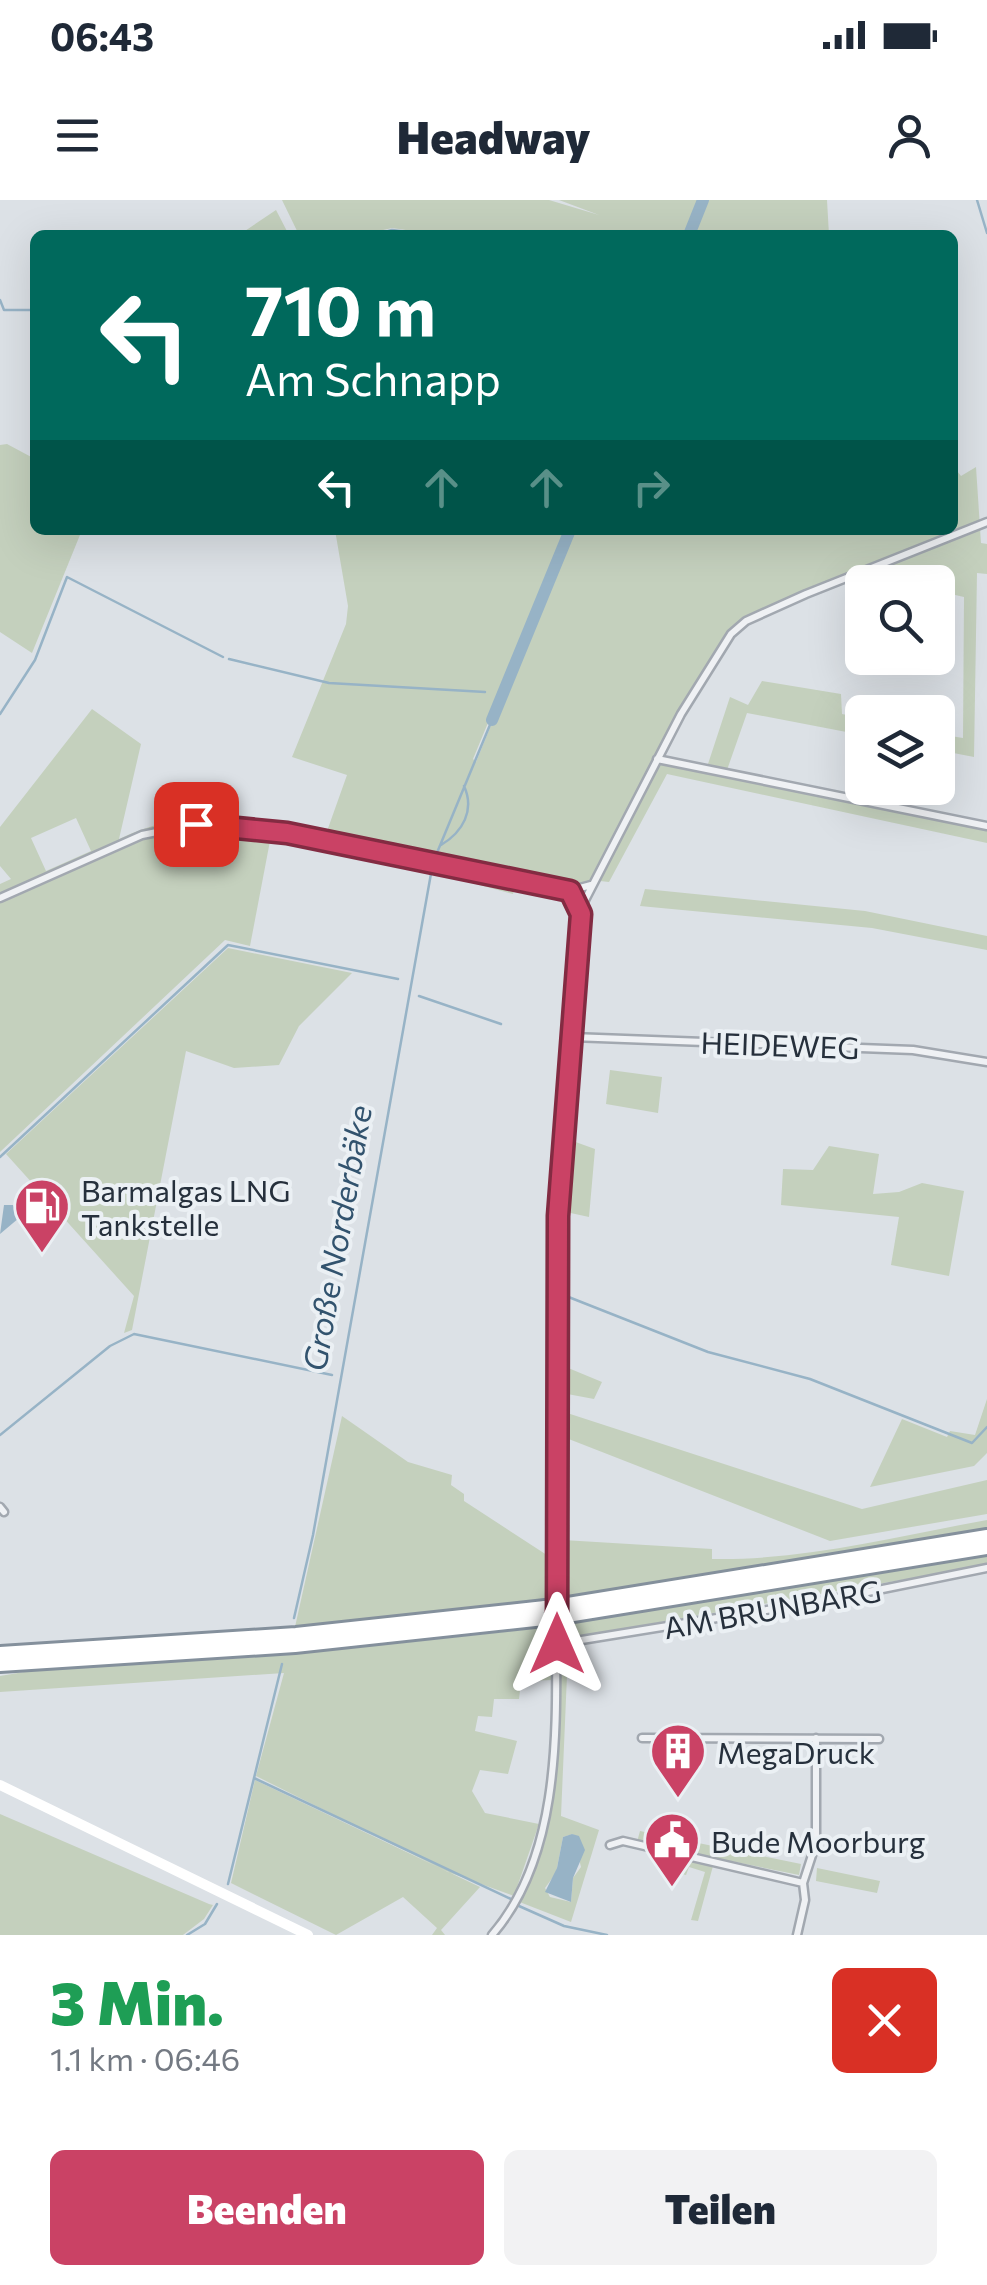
<!DOCTYPE html>
<html lang="de">
<head>
<meta charset="utf-8">
<style>
	body { margin:0; font-family:Commissioner,sans-serif; background:#f2f2f3; color:#1f2937; height:100vh; display:flex; flex-direction:column; font-size:38px; white-space:nowrap }
	* { box-sizing:border-box; margin:0 }
	p { font-size:32px; color:#747a83 }
	.icon { flex:none; width:55px; height:55px; fill:none; stroke:currentColor; stroke-width:2; stroke-linecap:round; stroke-linejoin:round }
	.map { position:relative; height:1735px; overflow:hidden }
	.sheet { display:flex; flex-direction:column; background:#fff; flex:1 }
	.sheet>* { flex:none }
	.banner { position:absolute; left:30px; top:30px; width:928px; height:305px; border-radius:15px; box-shadow:0 10px 40px #0002; background:#00695c; color:#fff; overflow:hidden }
	.fabs { position:absolute; left:845px; top:365px; display:grid; gap:20px }
	.fabs a { display:grid; place-items:center; width:110px; height:110px; border-radius:15px; background:#fff; box-shadow:0 10px 40px #0002; font-size:50px }
	.pin { position:absolute; display:grid; place-items:center; width:85px; height:85px; color:#fff; margin:-42px; border-radius:20px; box-shadow:0 5px 15px #0006 }
	.me { position:absolute; width:110px; margin:-55px; rotate:0deg; stroke-linejoin:round; filter:drop-shadow(0 0 8px #0008) }
	.turn { display:flex; align-items:center; gap:35px; height:210px; padding:0 50px; font-size:45px }
	.turn .icon { width:130px; height:130px; stroke-width:2.5 }
	.turn b { display:block; font-size:70px; line-height:85px }
	.lanes { display:flex; align-items:center; height:95px; padding:0 50px; background:#0003; justify-content:center; gap:50px; direction:ltr }
	.lanes .off { opacity:.35 }
	.round { display:grid; place-items:center; flex:none; width:105px; height:105px; border-radius:15px; background:#f2f2f3 }
	.overview { display:flex; align-items:center; justify-content:space-between; height:170px; padding:0 50px }
	h1 { font-size:60px; font-weight:800; line-height:75px; color:#1e9e55 }
	.primary-button { display:flex; gap:20px; margin-top:auto; padding:20px 50px }
	.primary-button a { flex:1; height:115px; border-radius:15px; background:#ca4265; color:#fff; font-size:40px; font-weight:800; line-height:115px; text-align:center }
	.primary-button a+a { background:#f2f2f3; color:#1f2937 }
	.status { display:flex; justify-content:space-between; align-items:center; height:70px; padding:0 50px; background:#fff; direction:ltr }
	.status svg { height:28px; fill:currentColor }
	header { display:flex; justify-content:space-between; align-items:center; height:130px; padding:0 50px; background:#fff; font-size:45px; font-weight:800 }
	.map>svg:first-child { display:block }
	.green { fill:#c4d0bd; fill-rule:evenodd }
	.water { fill:#97b3c6 }
	.lines { fill:none; stroke-linecap:round; stroke-linejoin:round }
	.stream { stroke:#97b3c6; stroke-width:2.5 }
	.river { stroke:#97b3c6; stroke-width:12 }
	.street-casing { stroke:#a2a8b0; stroke-width:11 }
	.highway-casing { stroke:#84909c; stroke-width:18 }
	.street { stroke:#eff1f4; stroke-width:6 }
	.secondary { stroke:#fff; stroke-width:10 }
	.highway { stroke:#fff; stroke-width:12 }
	.highway-bridge-casing { stroke:#84909c; stroke-width:18; stroke-linecap:butt }
	.highway-bridge { stroke:#fff; stroke-width:12 }
	.route-casing { stroke:#832b42; stroke-width:25 }
	.route { stroke:#ca4265; stroke-width:18 }
	.labels { text-anchor:middle; dominant-baseline:central; stroke-width:8; stroke-linejoin:round; paint-order:stroke }
	.street-label { font-size:30px; fill:#26303c; stroke:#ebf0f4 }
	.poi-label { font-size:30px; fill:#26303c; stroke:#ebf0f4; text-anchor:start }
	.water-label { font-size:32px; font-style:italic; fill:#32536e; stroke:#ebf0f4 }
</style>
</head>
<body>
<div class="status"><b>06:43</b><svg viewBox="0 0 49 12"><path d="M0 12V9h3v3zM5 12V6h3v6zM10 12V3h3v9zM15 12V0h3v12zM26 1h20v11H26zM47 4h2v5h-2z"/></svg></div>
<header><svg class="icon" aria-label="menu" viewBox="0 0 24 24"><path d="M4 6h16M4 12h16M4 18h16"/></svg>Headway<svg class="icon" aria-label="person" viewBox="0 0 24 24"><circle cx="12" cy="8" r="4"/><path d="M4 21q1-7 8-7t8 7"/></svg></header>
<div class="map">
<svg width="987" height="1735" viewBox="0 0 987 1735">
	<rect width="100%" height="100%" fill="#dce1e6"/>
	<path class="green" d="M 282,0 L 549,0 L 599,15 L 559,0 L 702,0 L 688,35 L 440,35 L 392,28 L 361,35 L 299,35 Z
		M 705,0 L 827,0 L 829,35 L 691,35 Z
		M 276,10 L 289,35 L 239,35 Z
		M 7,244 L 35,259 L 35,330 L 82,330 L 32,453 L 0,432 L 0,245 Z
		M 953,266 L 961,276 L 976,267 L 981,343 L 987,344 L 987,374 L 977,373 L 974,557 L 938,550 L 938,534 L 963,538 L 964,397 L 938,391 L 938,382 L 896,382 L 862,376 L 859,370 L 744,420 L 679,512 L 658,562 L 987,630 L 987,643 L 667,574 L 609,682 L 591,680 L 573,687 L 518,677 L 513,694 L 417,668 L 270,641 L 250,746 L 225,740 L 0,952 L 0,684 L 11,679 L 0,666 L 0,627 L 92,509 L 141,544 L 119,639 C 194,603 250,620 326,634 L 347,575 L 292,557 L 346,424 L 348,406 L 335,330 L 568,330 L 473,559 L 476,562 L 571,330 L 952,330 L 953,281 L 957,278 ZM 76,618 L 91,651 L 46,671 L 31,638 Z
		M 762,481 L 841,494 L 842,514 L 862,518 L 862,535 L 747,513 L 727,570 L 708,564 L 730,497 L 748,505 Z
		M 645,689 L 865,711 L 987,736 L 987,750 L 872,728 L 640,706 Z
		M 228,748 L 352,773 L 299,826 L 279,865 L 234,868 L 186,851 L 132,1130 L 124,1133 L 134,1096 L 6,954 Z
		M 610,870 L 662,877 L 658,913 L 606,904 Z
		M 570,940 L 595,949 L 589,1017 L 566,1012 Z
		M 829,946 L 879,954 L 873,994 L 899,992 L 922,983 L 964,991 L 949,1076 L 891,1065 L 899,1017 L 781,1005 L 783,969 L 813,970 Z
		M 561,1165 L 602,1182 L 594,1199 L 562,1193 Z
		M 987,1199 L 987,1253 L 974,1266 L 870,1287 L 902,1219 L 947,1237 L 950,1231 L 975,1235 Z
		M 561,1211 L 862,1309 L 987,1280 L 987,1314 L 830,1341 L 561,1236 Z
		M 342,1216 L 408,1262 L 452,1275 L 451,1285 L 464,1294 L 464,1301 L 553,1359 L 561,1359 L 563,1340 L 712,1349 L 712,1359 C 803,1361 897,1336 987,1320 L 987,1328 L 712,1377 L 561,1398 L 560,1378 L 554,1376 L 554,1398 L 295,1427 Z
		M 987,1355 L 987,1365 L 563,1439 L 561,1425 Z
		M 551,1427 L 553,1480 L 521,1481 L 519,1499 L 494,1499 L 492,1517 L 478,1516 L 475,1531 L 517,1541 L 508,1574 L 480,1570 L 472,1591 L 485,1613 L 539,1624 L 514,1696 L 448,1672 L 256,1576 L 284,1473 L 0,1492 L 0,1476 L 36,1470 L 288,1455 Z
		M 568,1452 L 561,1616 L 599,1630 L 571,1722 L 517,1701 C 556,1626 557,1541 561,1458 ZM 573,1634 L 581,1667 L 573,1678 L 571,1702 L 550,1697 L 545,1688 L 556,1673 L 563,1637 Z
		M 255,1580 L 480,1687 L 441,1730 L 445,1735 L 432,1735 L 437,1728 L 403,1697 L 336,1735 L 231,1683 Z
		M 0,1614 L 209,1704 L 213,1705 L 204,1719 L 183,1735 L 0,1735 Z
		M 640,1631 L 801,1664 L 799,1675 L 637,1642 Z
		M 664,1654 L 713,1666 L 698,1721 L 691,1720 L 705,1672 L 689,1667 L 686,1675 L 661,1669 Z
		M 817,1668 L 880,1681 L 877,1693 L 816,1681 Z"/>
	<path class="water" d="M 4,1005 L 13,1005 L 19,1018 L 0,1034 Z
		M 572,1634 L 579,1636 L 585,1650 L 573,1678 L 571,1702 L 545,1692 L 557,1668 L 563,1637 Z"/>
	<g class="lines">
		<path class="stream" d="M 977,0 L 987,33
			M 374,35 L 392,30 L 432,35
			M 0,100 L 4,110 L 35,110
			M 229,459 L 329,483 L 485,492
			M 0,514 L 35,460 L 67,377 L 223,457
			M 441,645 C 463,632 475,610 464,586
			M 434,660 L 492,520
			M 419,796 L 501,824
			M 0,957 L 228,745 L 398,779
			M 566,1096 L 708,1152 L 810,1179 L 972,1243 L 987,1227
			M 0,1235 L 110,1146 L 134,1134 L 332,1175
			M 294,1418 L 313,1335 L 432,668
			M 254,1578 L 511,1699
			M 228,1684 L 282,1464
			M 519,1706 L 564,1726 L 607,1735
			M 187,1735 L 205,1724 L 217,1704"/>
		<path class="river" d="M 689,35 L 703,0
			M 492,520 L 570,330"/>
		<g class="street-casing">
			<path id="street" d="M 657,559 L 987,626
				M 569,691 L 581,713
				M 0,698 L 142,635 L 197,624 L 287,633 L 569,691 L 591,685
				M 572,837 L 913,850 L 987,862
				M 0,1307 L 4,1312
				M 557,1403 L 559,1016 L 584,702 L 681,514 L 731,434 L 746,421 L 806,394 L 987,322
				M 557,1444 L 828,1400 L 987,1368
				M 642,1538 L 879,1539
				M 610,1645 L 623,1641 L 803,1683
				M 492,1735 C 564,1652 556,1519 556,1416
				M 797,1735 L 805,1700 L 803,1683 L 816,1643 L 816,1538"/>
		</g>
		<g class="highway-casing">
			<path id="highway" d="M 568,1404 L 987,1336
				M 567,1416 L 987,1348
				M 0,1453 L 296,1434 L 545,1407
				M 0,1465 L 295,1446 L 544,1419"/>
		</g>
		<use href="#street" class="street"/>
		<path class="secondary" d="M 0,1585 L 308,1735"/>
		<use href="#highway" class="highway"/>
		<g class="highway-bridge-casing">
			<path id="highway-bridge" d="M 545,1407 L 568,1404
				M 544,1419 L 567,1416"/>
		</g>
		<use href="#highway-bridge" class="highway-bridge"/>
	</g>
	<g class="lines">
		<g class="route-casing">
			<path id="route" d="M 196,624 L 287,633 L 570,691 L 581,714 L 558,1016 L 557,1444"/>
		</g>
		<use href="#route" class="route"/>
	</g>
	<defs>
		<g id="fuel-pin" transform="scale(2.875)"><path d="M0 17L-7.5 6A9.5 9.5 0 1 1 7.5 6Z" fill="#ca4265" stroke="#ebf0f4"/><path d="M-5.5-6h7V0h2V4h1.3V-2.5L3-4.5l.8-.8L6-3V5H2.5V1h-1V6h-7ZM-4.2-4.7v3.2H.2V-4.7Z" fill="#fff"/></g>
		<g id="building-pin" transform="scale(2.875)"><path d="M0 17L-7.5 6A9.5 9.5 0 1 1 7.5 6Z" fill="#ca4265" stroke="#ebf0f4"/><path d="M-4-6H4V6H1V3H-1V6H-4ZM-2.5-4.3h1.7v1.8h-1.7ZM.8-4.3h1.7v1.8H.8ZM-2.5-1h1.7V.8h-1.7ZM.8-1h1.7V.8H.8Z" fill="#fff"/></g>
		<g id="civic-pin" transform="scale(2.875)"><path d="M0 17L-7.5 6A9.5 9.5 0 1 1 7.5 6Z" fill="#ca4265" stroke="#ebf0f4"/><path d="M-.6-6.5H3V-4.5H.6V-3L4-1V1h2V6H-6V1h2V-1L-.6-3ZM-1.2 2.5V6h2.4V2.5Z" fill="#fff"/></g>
	</defs>
	<g fill-rule="evenodd">
		<use href="#fuel-pin" x="42" y="1006"/>
		<use href="#building-pin" x="678" y="1551"/>
		<use href="#civic-pin" x="672" y="1640"/>
	</g>
	<g class="labels">
		<g class="street-label">
			<text transform="translate(780 844) rotate(2)">HEIDEWEG</text>
			<text transform="translate(772 1408) rotate(-10)">AM BRUNBARG</text>
		</g>
		<g class="poi-label">
			<text x="81" y="989">Barmalgas LNG<tspan x="81" dy="34">Tankstelle</tspan></text>
			<text x="717" y="1551">MegaDruck</text>
			<text x="711" y="1640">Bude Moorburg</text>
		</g>
		<g class="water-label">
			<text transform="translate(336 1038) rotate(-80)">Große Norderbäke</text>
		</g>
	</g>
</svg>
<div class="fabs">
<a><svg class="icon" aria-label="search" viewBox="0 0 24 24"><circle cx="10" cy="10" r="6"/><path d="M15 15l6 6"/></svg></a>
<a><svg class="icon" aria-label="layers" viewBox="0 0 24 24"><path d="M12 4l9 5-9 5-9-5zM3 14l9 5 9-5"/></svg></a>
</div>
<div class="pin" style="left:196px;top:624px;background:#d93025"><svg class="icon" aria-label="arrive" viewBox="0 0 24 24"><path d="M6 21V4h12l-3 4 3 4H6"/></svg></div>
<svg class="me" style="left:557px;top:1444px" viewBox="-20 -20 40 40"><path d="M0-17L14 15 0 8-14 15z" fill="#ca4265" stroke="#fff" stroke-width="4"/></svg>
<div class="banner">
<div class="turn"><svg class="icon" aria-label="left" viewBox="0 0 24 24"><path d="M17 20v-9H6M10 6l-5 5 5 5"/></svg><div><b>710 m</b>Am Schnapp</div></div>
<div class="lanes"><svg class="icon" aria-label="left" viewBox="0 0 24 24"><path d="M17 20v-9H6M10 6l-5 5 5 5"/></svg><svg class="icon off" aria-label="ahead" viewBox="0 0 24 24"><path d="M12 20V5M6 11l6-6 6 6"/></svg><svg class="icon off" aria-label="ahead" viewBox="0 0 24 24"><path d="M12 20V5M6 11l6-6 6 6"/></svg><svg class="icon off" aria-label="right" viewBox="0 0 24 24"><path d="M7 20v-9h11M14 6l5 5-5 5"/></svg></div>
</div>
</div>
<section class="sheet">
<div class="overview"><div><h1>3 Min.</h1><p>1.1 km · 06:46</p></div><a class="round" style="background:#d93025;color:#fff"><svg class="icon" aria-label="close" viewBox="0 0 24 24"><path d="M6 6l12 12M18 6L6 18"/></svg></a></div>
<div class="primary-button"><a>Beenden</a><a>Teilen</a></div>
</section>
</body>
</html>
